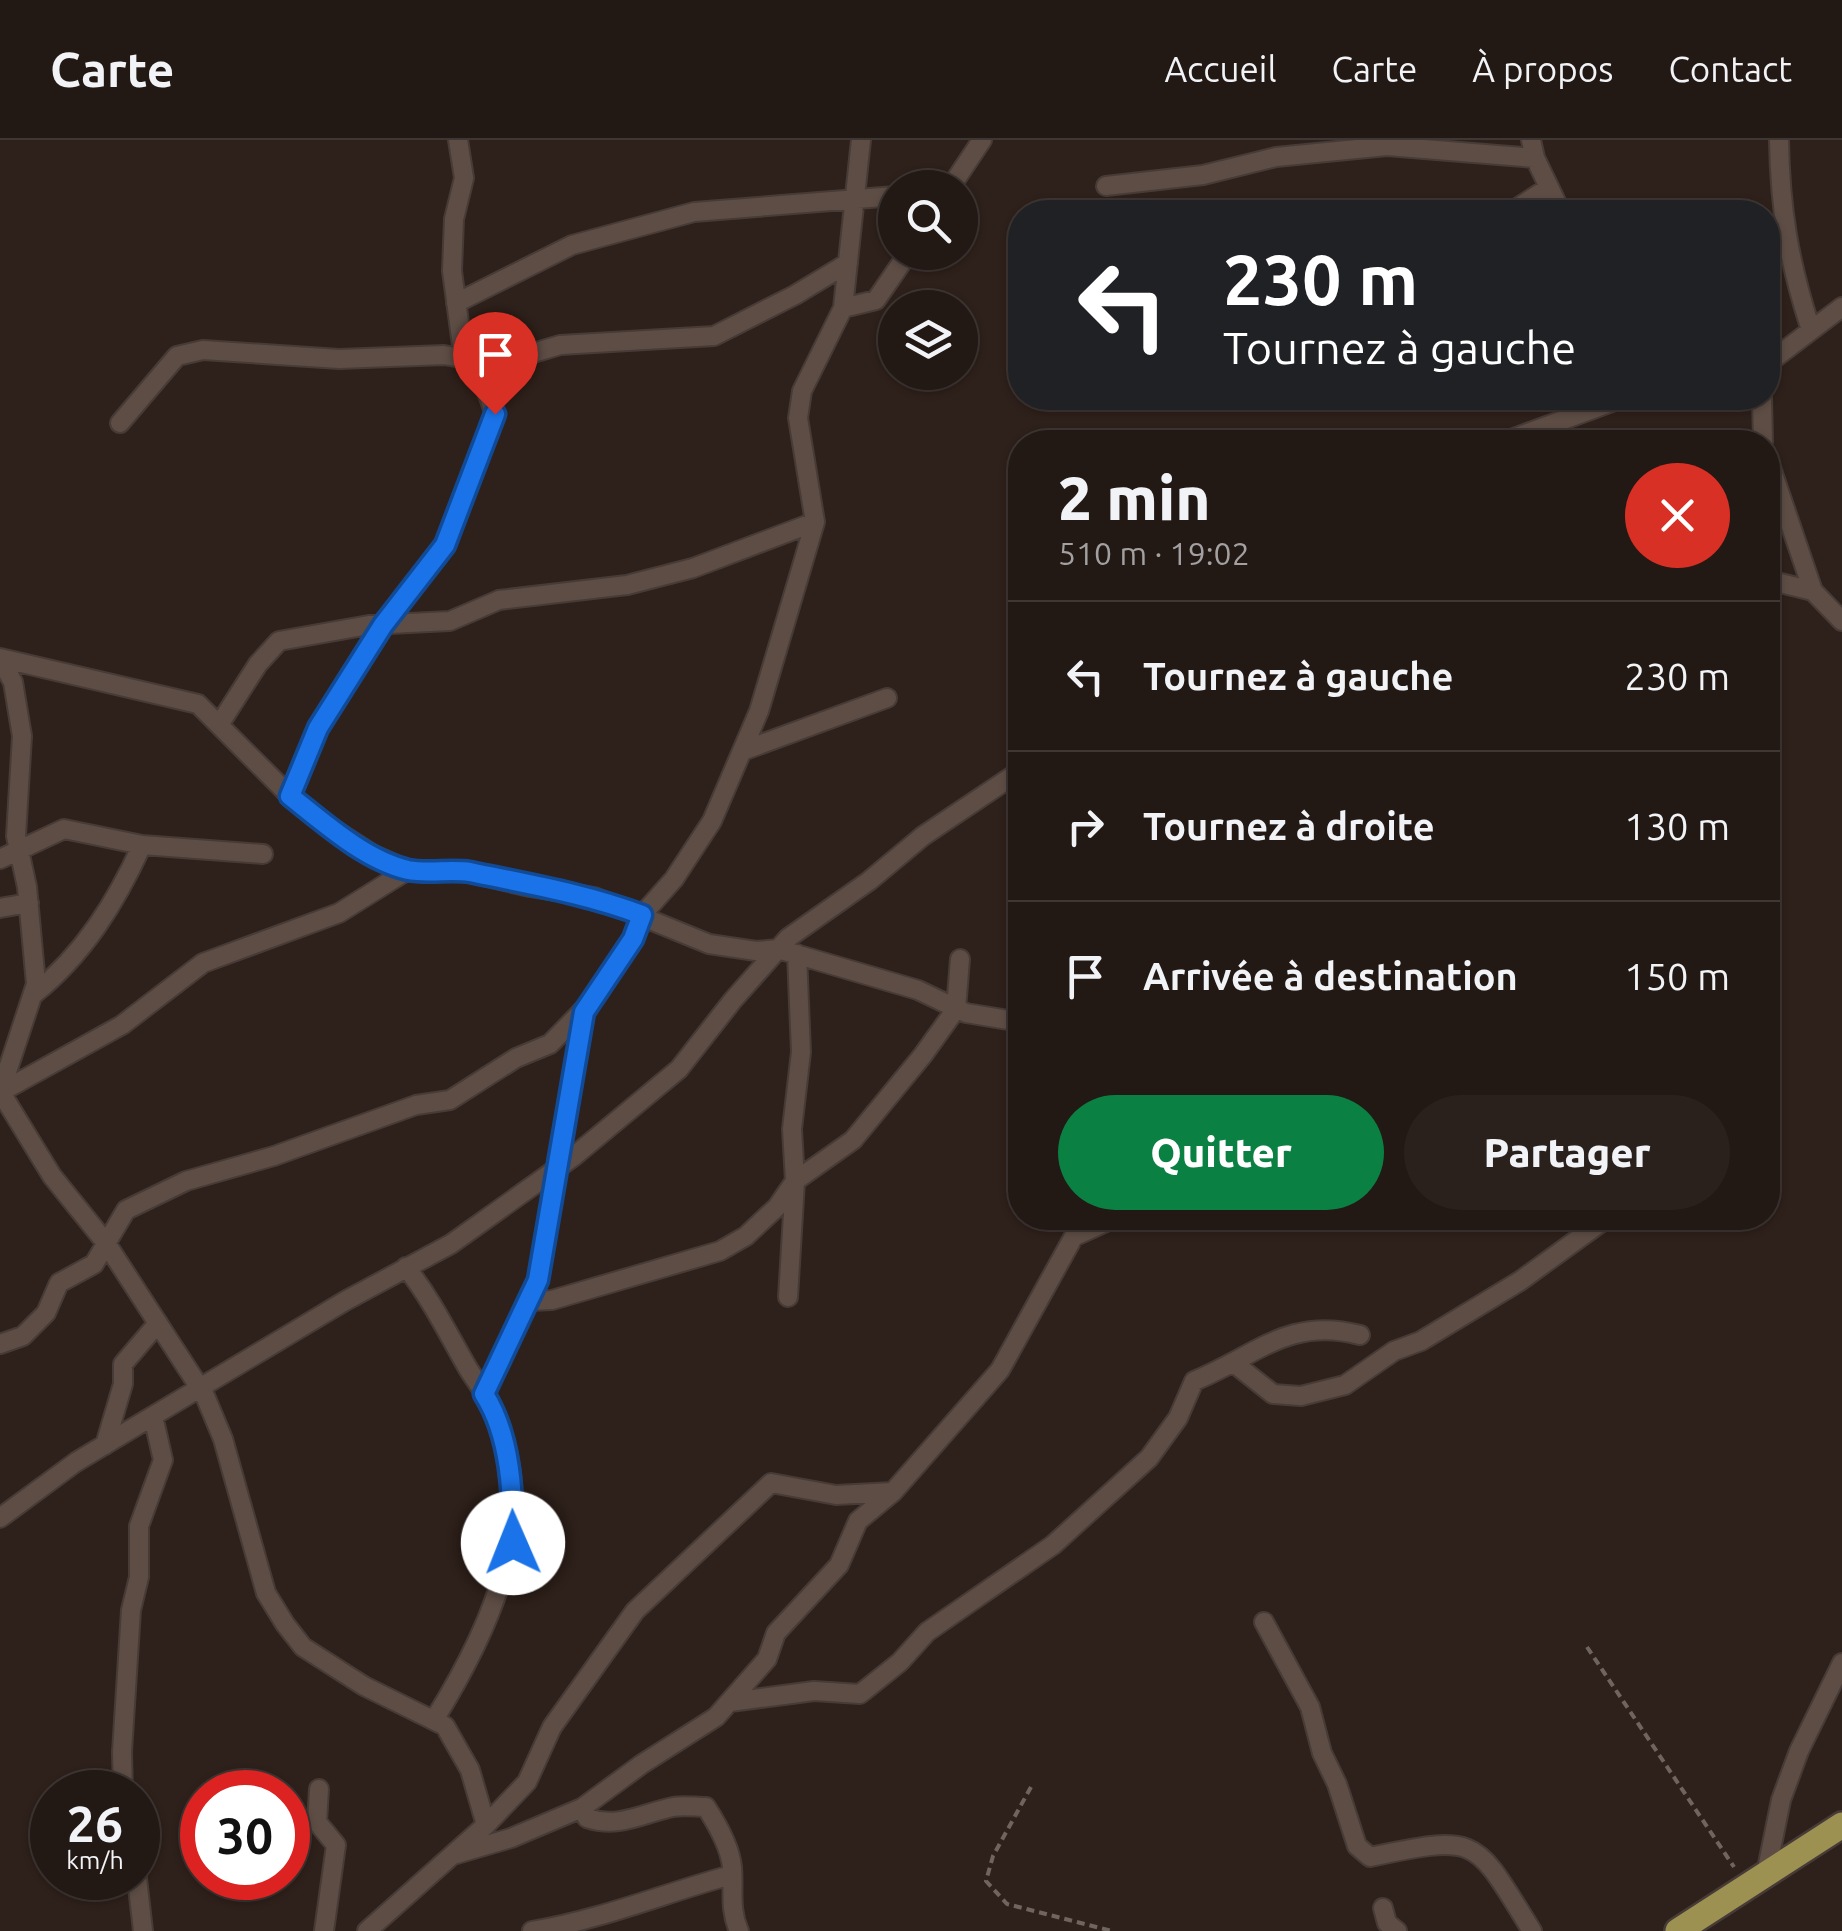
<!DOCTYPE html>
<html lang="fr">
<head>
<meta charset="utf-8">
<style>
	body { margin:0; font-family:Ubuntu,sans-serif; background:#2a211d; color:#f1f3f6; height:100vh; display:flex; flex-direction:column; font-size:38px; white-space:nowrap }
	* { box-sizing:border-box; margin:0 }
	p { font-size:32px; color:#a2a0a0 }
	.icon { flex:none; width:55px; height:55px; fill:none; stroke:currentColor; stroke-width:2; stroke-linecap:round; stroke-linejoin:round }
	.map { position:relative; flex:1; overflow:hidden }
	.side { position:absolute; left:1008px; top:290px; width:772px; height:800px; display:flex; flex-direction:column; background:#221814; border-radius:40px; box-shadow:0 2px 8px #0004,0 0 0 2px #3f3734 }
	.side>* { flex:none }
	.guide { position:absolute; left:1008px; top:60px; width:772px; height:210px; border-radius:40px; box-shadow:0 2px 8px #0004,0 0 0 2px #3f3734; background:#202124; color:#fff; overflow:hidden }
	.tools { position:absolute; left:878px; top:30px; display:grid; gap:20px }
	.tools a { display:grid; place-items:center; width:100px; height:100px; border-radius:50%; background:#221814; box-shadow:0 2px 8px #0004,0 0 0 2px #3f3734; font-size:50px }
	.speed { position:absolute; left:30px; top:1630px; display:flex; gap:20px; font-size:50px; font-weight:700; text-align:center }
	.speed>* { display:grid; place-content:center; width:130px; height:130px; border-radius:50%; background:#221814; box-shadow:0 2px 8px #0004,0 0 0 2px #3f3734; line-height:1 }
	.speed small { font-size:25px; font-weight:400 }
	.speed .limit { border:15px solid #d22; background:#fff; color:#111 }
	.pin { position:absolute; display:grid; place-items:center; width:85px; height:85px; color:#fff; margin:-102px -42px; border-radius:50% 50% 50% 0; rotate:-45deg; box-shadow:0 0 10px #0007 }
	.pin .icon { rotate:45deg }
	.me { position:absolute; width:110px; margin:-55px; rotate:359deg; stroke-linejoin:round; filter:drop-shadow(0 0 8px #0008) }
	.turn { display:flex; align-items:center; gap:35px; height:210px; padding:0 50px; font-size:45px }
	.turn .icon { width:130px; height:130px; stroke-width:2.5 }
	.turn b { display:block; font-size:70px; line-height:85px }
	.round { display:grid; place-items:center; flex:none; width:105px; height:105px; border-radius:52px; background:#2a211d }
	.headline { display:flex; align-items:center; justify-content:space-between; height:170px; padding:0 50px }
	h1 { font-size:60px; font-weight:800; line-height:75px }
	.primary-button { display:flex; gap:20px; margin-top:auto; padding:20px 50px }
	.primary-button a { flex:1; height:115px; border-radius:60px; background:#0b8043; color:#fff; font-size:40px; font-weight:800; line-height:115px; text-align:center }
	.primary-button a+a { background:#2a211d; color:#f1f3f6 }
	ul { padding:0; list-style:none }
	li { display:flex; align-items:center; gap:30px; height:150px; padding:0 50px; border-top:2px solid #3f3734 }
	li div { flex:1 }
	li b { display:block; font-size:38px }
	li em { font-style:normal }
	header { display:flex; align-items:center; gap:60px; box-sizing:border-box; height:140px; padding:0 50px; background:#221814; border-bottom:2px solid #3f3734 }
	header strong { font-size:48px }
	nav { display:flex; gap:55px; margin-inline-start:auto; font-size:35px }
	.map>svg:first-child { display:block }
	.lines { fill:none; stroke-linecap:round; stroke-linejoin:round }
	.minor-casing { stroke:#473b37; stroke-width:22 }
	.primary-casing { stroke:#473b37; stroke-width:30 }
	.path { stroke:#70645f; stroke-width:4; stroke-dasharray:8 5; stroke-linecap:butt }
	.minor { stroke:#5d4d45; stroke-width:18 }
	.primary { stroke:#9d9152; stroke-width:25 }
	.route-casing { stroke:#114b97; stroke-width:25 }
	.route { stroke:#1a73e8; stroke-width:18 }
</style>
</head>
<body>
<header>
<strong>Carte</strong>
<nav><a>Accueil</a><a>Carte</a><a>À propos</a><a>Contact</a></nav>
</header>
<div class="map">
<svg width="1842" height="1791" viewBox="0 0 1842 1791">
	<rect width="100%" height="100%" fill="#2e201a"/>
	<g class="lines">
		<g class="minor-casing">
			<path id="minor" d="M 1531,0 L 1535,18 L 1561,72
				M 1779,0 C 1780,69 1789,122 1810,187
				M 1106,46 L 1203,35 L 1276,17 L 1387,6 L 1535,18
				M 950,48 L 982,0
				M 1511,72 L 1548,48
				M 456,163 L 572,105 L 694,72 L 895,56
				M 843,168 L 876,160 L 909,112
				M 1768,223 L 1842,167
				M 1762,258 L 1763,302
				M 120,283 L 177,216 L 203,210 L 339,219 L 444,215 L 496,224 L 560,205 L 714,196 L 795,155 L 848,123
				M 1503,302 L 1623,258
				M 1768,319 L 1813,451 L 1842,481
				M 1768,440 L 1813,451
				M 0,518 L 198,564 L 290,656 L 324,683 L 372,714 L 408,730 L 466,732 L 530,747 L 594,757 L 709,804 L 756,811 L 778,809 L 918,850 L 966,873 L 1020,882
				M 0,519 L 13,542 L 22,596 L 16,696 L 27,747 L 36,844 L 0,953
				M 219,585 L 258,524 L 279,501 L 369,485 L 450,481 L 499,460 L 627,445 L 693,428 L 815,382
				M 745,610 L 887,558
				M 290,656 L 318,588 L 383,485 L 445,405 L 495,274 L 486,249 L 462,205 L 452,131 L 454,79 L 464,38 L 458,0
				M 0,719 L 64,689 L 142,705 L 263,714
				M 0,768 L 29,763
				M 34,854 C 84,814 116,762 142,705
				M 0,951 L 52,1036 L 106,1103 L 205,1256 L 223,1299 L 266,1453 L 285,1484 L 303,1507 L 364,1546 L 445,1586 L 470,1630 L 486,1685
				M 1,952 L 122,885 L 203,823 L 339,773 L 408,730
				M 1179,1078 L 1201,1078
				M 1075,1096 L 1115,1078
				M 406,1127 C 431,1159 446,1190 466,1225 C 473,1238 484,1250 490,1264 C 544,1374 493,1485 434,1580
				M 788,1157 L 795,1041 L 792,989 L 801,912 L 797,814
				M 530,1161 L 552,1160 L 720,1111 L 746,1096 L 777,1067 L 795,1041 L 853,1000 L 923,915 L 956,869 L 960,819
				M 0,1204 L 23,1196 L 46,1173 L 59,1143 L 94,1124 L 126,1070 L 186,1041 L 274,1016 L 416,965 L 450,960 L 516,918 L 550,904 L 591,862 L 633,799 L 642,775 L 674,739 L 712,681 L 759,571 L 815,382 L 798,278 L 802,251 L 843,168 L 861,0
				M 1235,1224 L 1273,1254 L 1301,1256 L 1345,1245 L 1394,1211 L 1421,1201 L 1520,1141 L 1607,1078
				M 484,1254 L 538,1140 L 584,871
				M 105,1305 L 123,1244 L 123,1224 L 158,1183
				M 0,1378 L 76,1322 L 345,1161 L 451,1104 L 573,1017 L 679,929 L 733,860 L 788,798 L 869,741 L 923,696 L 1020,631
				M 1264,1482 L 1310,1567 L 1322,1613 L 1337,1644 L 1357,1706 L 1370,1717 C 1480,1694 1474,1697 1532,1791
				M 730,1562 L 814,1551 L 860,1554 L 900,1522 L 927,1492 L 1053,1405 L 1149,1318 L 1178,1278 L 1194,1241 C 1256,1216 1289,1176 1360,1195
				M 319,1649 L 317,1682 L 336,1705 L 324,1791
				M 123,1652 L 122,1612 L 131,1470 L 139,1437 L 139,1386 L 163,1320 L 153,1276
				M 582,1668 L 587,1678 C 619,1689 643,1673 673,1667 C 683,1665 696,1667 706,1667 C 717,1684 730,1706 732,1727 C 734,1749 729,1769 739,1791
				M 138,1684 L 141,1691 L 138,1710
				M 453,1715 L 511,1698 L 582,1668 L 642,1624 L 716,1577 L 767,1519 L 776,1493 L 839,1425 L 858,1381 L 893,1352 L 1000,1230 L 1084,1078
				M 1766,1734 L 1781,1660 L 1799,1611 L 1842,1523
				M 137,1738 L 143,1791
				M 1383,1768 L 1387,1783 L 1397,1791
				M 367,1791 L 486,1685 L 527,1642 L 552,1587 L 635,1471 L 771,1343 L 836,1355 L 893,1352
				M 532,1791 C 600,1780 665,1753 731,1735"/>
		</g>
		<g class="primary-casing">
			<path id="primary" d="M 1678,1791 L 1842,1685"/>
		</g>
		<path class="path" d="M 1587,1507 L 1734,1727
			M 1031,1647 L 993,1716 L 986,1741 L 1007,1764 L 1112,1791"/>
		<use href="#minor" class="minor"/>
		<use href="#primary" class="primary"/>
	</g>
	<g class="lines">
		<g class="route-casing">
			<path id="route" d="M 495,274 L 445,405 L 383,485 L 318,588 L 290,656 C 324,683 365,720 408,730 C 428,734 450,729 470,732 C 527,744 587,754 642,775 L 633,799 L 584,872 L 538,1140 L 484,1254 C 511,1296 513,1355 513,1403"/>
		</g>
		<use href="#route" class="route"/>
	</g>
</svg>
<div class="tools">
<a><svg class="icon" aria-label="search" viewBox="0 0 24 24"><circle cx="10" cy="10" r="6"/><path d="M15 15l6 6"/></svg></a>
<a><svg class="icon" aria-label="layers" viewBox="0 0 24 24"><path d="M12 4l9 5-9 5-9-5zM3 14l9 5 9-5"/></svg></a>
</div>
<div class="speed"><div>26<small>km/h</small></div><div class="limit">30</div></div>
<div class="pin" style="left:495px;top:274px;background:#d93025"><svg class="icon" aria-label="arrive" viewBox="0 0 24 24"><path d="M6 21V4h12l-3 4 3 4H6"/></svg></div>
<svg class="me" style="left:513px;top:1403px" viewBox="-20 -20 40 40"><circle r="19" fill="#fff"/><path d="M0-13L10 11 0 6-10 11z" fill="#1a73e8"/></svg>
<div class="guide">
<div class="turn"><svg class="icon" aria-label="left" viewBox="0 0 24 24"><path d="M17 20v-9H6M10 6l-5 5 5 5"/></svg><div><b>230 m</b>Tournez à gauche</div></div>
</div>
<section class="side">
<div class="headline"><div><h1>2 min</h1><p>510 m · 19:02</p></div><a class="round" style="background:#d93025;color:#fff"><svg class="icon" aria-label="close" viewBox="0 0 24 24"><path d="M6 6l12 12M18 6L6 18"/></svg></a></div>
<ul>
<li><svg class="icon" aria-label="left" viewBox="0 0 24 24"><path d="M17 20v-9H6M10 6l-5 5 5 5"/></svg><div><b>Tournez à gauche</b></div><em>230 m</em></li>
<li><svg class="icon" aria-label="right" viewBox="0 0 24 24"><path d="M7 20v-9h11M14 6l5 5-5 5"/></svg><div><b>Tournez à droite</b></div><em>130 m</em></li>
<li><svg class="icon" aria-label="arrive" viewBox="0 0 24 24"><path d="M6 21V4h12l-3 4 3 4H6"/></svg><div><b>Arrivée à destination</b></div><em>150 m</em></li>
</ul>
<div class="primary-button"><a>Quitter</a><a>Partager</a></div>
</section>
</div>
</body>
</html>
